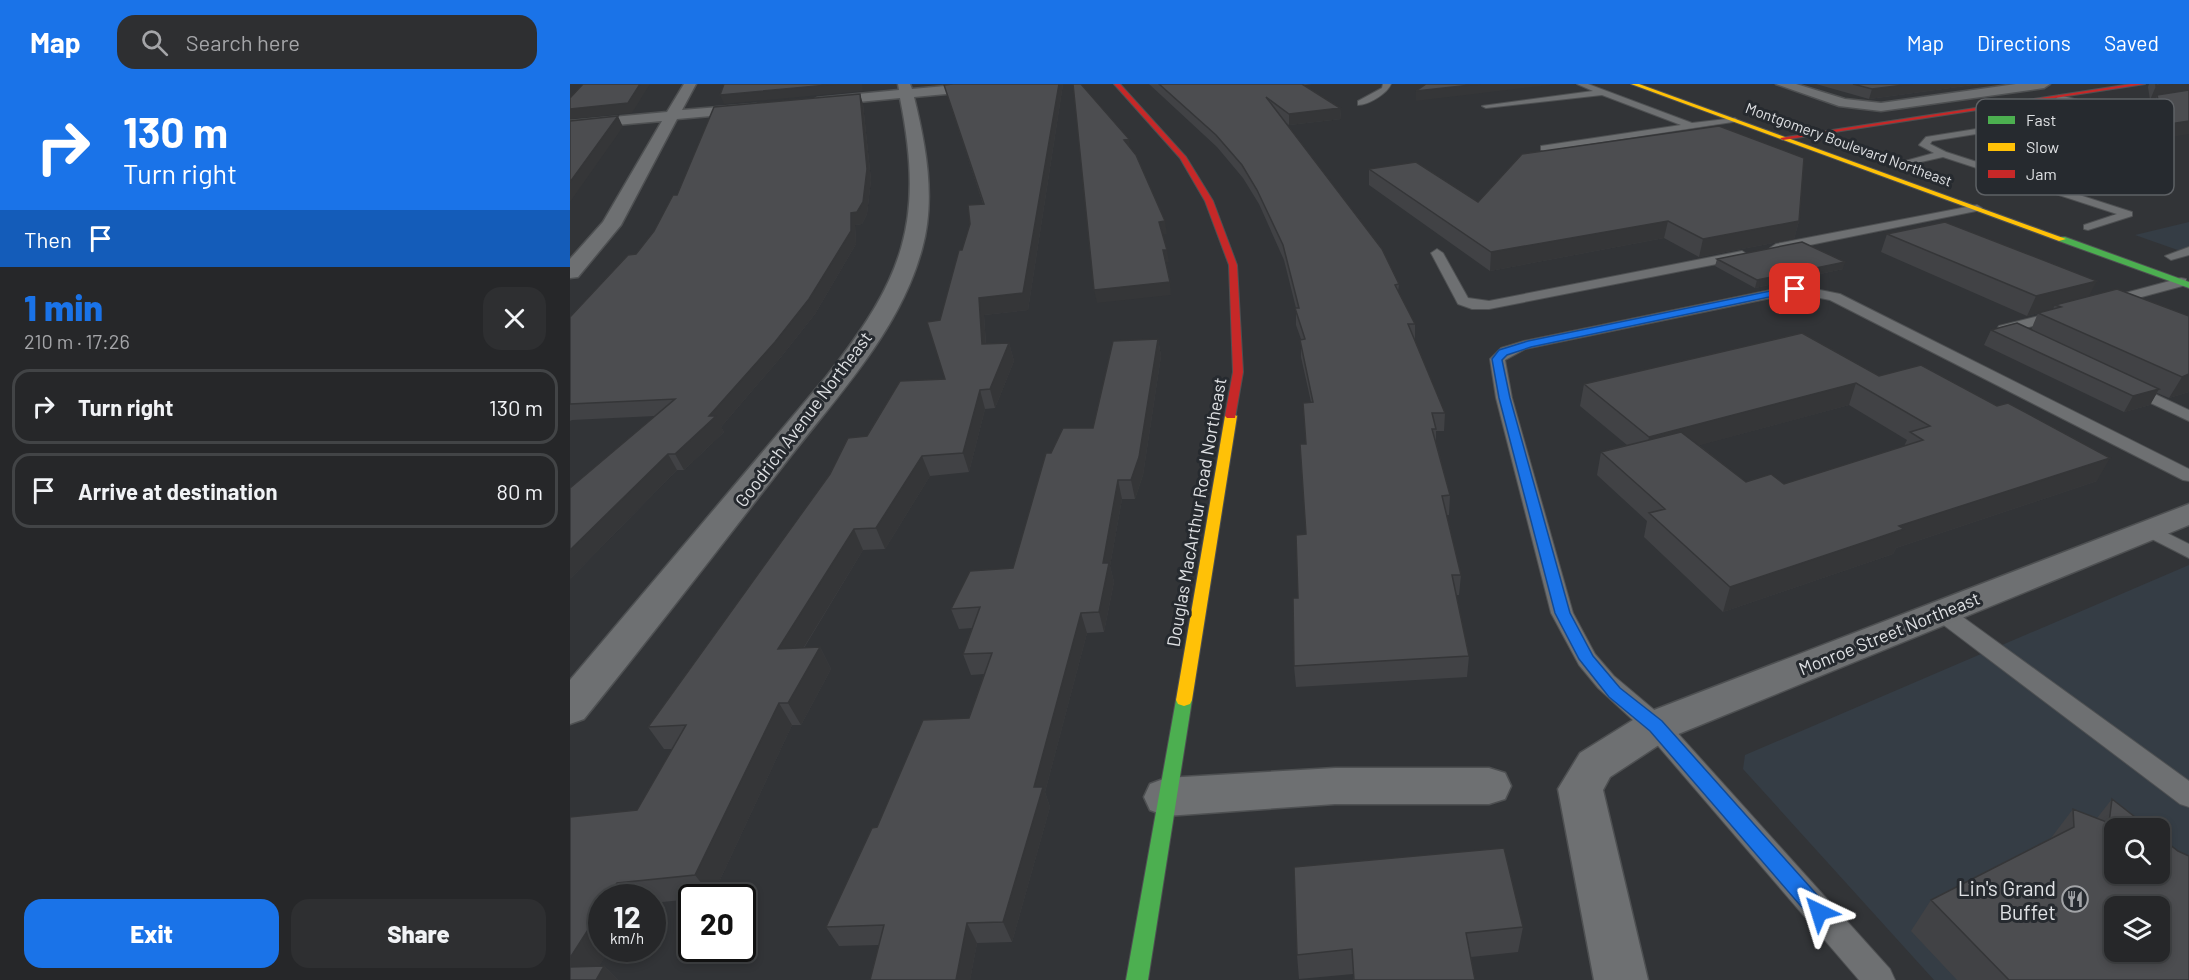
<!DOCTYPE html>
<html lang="en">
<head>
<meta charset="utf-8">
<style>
	body { margin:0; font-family:Barlow,sans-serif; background:#2e2f31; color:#f1f3f6; height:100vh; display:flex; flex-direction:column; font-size:22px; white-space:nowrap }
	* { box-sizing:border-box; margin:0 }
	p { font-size:20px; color:#a4a5a8 }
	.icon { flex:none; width:33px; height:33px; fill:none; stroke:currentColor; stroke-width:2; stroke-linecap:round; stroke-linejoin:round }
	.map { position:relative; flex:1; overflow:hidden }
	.details { display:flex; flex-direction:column; background:#262729; width:570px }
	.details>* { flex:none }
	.banner { background:#1a73e8; color:#fff; overflow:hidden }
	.buttons { position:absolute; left:1534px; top:734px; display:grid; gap:12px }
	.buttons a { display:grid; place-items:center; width:66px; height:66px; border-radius:12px; background:#262729; box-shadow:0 3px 9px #0003,0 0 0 2px #424446; font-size:30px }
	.speed { position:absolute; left:18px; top:800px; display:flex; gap:12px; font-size:30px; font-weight:700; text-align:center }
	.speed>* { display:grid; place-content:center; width:78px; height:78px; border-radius:50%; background:#262729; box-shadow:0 3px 9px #0003,0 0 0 2px #424446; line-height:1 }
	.speed small { font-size:15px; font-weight:400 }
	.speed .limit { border:3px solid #111; border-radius:9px; background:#fff; color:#111 }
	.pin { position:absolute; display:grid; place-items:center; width:51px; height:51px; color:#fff; margin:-26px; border-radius:12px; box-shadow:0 3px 9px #0006 }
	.me { position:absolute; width:66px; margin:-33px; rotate:319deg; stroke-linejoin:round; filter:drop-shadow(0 0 4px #0008) }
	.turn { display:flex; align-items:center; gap:21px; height:126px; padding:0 24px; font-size:27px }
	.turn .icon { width:78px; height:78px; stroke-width:2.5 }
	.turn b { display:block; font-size:42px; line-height:51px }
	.then { display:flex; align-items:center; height:57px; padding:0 24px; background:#0003; gap:12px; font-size:22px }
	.round { display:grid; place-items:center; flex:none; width:63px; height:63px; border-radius:18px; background:#2e2f31 }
	.summary { display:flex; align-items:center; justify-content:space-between; height:102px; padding:0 24px }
	h1 { font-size:36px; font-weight:800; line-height:45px; color:#1a73e8 }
	.action { display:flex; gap:12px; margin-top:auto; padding:12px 24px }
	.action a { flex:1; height:69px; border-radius:18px; background:#1a73e8; color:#fff; font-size:24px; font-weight:800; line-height:69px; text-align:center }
	.action a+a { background:#2e2f31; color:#f1f3f6 }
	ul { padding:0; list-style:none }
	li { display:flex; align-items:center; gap:18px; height:75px; margin:0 12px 9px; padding:0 12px; border:3px solid #424446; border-radius:18px }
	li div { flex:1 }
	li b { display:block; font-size:22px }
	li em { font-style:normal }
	header { display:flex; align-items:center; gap:36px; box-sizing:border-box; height:84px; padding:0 30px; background:#1a73e8; color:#fff }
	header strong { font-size:28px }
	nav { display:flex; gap:33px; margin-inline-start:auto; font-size:21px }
	.search { width:420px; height:54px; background:#2e2f31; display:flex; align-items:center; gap:15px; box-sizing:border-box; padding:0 21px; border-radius:18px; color:#a4a5a8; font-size:22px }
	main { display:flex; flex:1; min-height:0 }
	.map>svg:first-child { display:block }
	.built { fill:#353d45; fill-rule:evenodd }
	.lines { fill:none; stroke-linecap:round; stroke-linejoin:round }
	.lane-casing { stroke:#4e5052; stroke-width:2 }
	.street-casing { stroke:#4e5052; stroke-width:3 }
	.fast-casing { stroke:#4e5052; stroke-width:2 }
	.slow-casing { stroke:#4e5052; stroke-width:2 }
	.jam-casing { stroke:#4e5052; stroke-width:2 }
	.lane { fill:#6e7072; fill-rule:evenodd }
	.street { fill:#6e7072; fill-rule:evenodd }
	.fast { fill:#4caf50; fill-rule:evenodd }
	.slow { fill:#ffc107; fill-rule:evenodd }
	.jam { fill:#c62828; fill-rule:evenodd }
	.wall { fill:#414245; fill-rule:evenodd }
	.shaded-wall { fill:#353638 }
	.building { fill:#4c4d50; stroke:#353638; stroke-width:1.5; fill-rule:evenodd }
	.route { fill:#1a73e8; stroke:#114b97; stroke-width:1.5 }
	.labels { text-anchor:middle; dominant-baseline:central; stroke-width:6; stroke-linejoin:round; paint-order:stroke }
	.far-street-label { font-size:15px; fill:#dfe1e4; stroke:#262a2f }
	.street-label { font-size:18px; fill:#dfe1e4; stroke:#262a2f }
	.near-poi-label { font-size:21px; fill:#dfe1e4; stroke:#262a2f; text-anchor:end }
	.key { fill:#262a2f; stroke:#5e6165; stroke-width:1.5 }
	.key-label { font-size:16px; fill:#dfe1e4 }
</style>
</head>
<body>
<header>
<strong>Map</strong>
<div class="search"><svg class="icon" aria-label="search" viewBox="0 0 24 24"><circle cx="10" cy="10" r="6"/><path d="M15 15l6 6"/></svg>Search here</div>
<nav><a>Map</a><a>Directions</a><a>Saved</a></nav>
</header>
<main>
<section class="details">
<div class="banner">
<div class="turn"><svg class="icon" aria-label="right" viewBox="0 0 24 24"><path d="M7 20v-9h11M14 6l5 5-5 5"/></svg><div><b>130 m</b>Turn right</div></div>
<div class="then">Then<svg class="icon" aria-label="arrive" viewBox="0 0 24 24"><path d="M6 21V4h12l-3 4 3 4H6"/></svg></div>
</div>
<div class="summary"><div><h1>1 min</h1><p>210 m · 17:26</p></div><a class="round"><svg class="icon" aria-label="close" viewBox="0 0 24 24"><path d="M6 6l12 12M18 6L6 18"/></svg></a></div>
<ul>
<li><svg class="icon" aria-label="right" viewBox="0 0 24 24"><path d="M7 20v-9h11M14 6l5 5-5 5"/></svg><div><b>Turn right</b></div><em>130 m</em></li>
<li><svg class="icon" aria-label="arrive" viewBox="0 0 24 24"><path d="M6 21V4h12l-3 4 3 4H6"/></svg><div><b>Arrive at destination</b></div><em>80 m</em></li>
</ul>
<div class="action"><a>Exit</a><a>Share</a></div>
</section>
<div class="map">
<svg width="1619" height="896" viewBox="0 0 1619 896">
	<rect width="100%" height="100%" fill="#323437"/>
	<path class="built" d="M 1619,138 L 1619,170 L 1565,151 Z
		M 1619,481 L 1619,896 L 1364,896 L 1173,685 L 1175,671 ZM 1545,744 L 1590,744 L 1590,789 L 1545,789 ZM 1545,822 L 1590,822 L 1590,867 L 1545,867 Z"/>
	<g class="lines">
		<g class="lane-casing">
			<path id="lane" d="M 813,0 L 821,0 C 817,10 798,21 788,21 L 788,17 L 812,4 Z
				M 1007,0 L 1018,0 L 1122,39 L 1165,34 L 1169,37 L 974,67 L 971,66 L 971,62 L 1111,41 L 1032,11 L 916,24 L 912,22 L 1023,7 Z
				M 1489,11 L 1539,24 L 1619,12 L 1619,16 L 1362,57 L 1360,60 L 1376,68 L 1562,128 L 1562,132 L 1518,146 L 1514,145 L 1514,141 L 1547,130 L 1373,73 L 1333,82 L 1328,79 L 1364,69 L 1349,61 L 1356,53 L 1531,25 L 1486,15 Z
				M 1407,121 L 1412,124 L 1411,126 L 1206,168 L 1200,164 L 1206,160 Z
				M 1619,163 L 1619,171 L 1601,176 L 1595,172 Z
				M 867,165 L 873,169 L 898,214 L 919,217 L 1172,167 L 1178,171 L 1172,175 L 919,225 L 902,225 L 888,220 L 861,169 Z
				M 1611,194 L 1616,195 L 1616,201 L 1538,222 L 1531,218 L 1533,215 Z
				M 1225,201 L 1270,210 L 1619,385 L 1619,397 L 1613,396 L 1260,216 L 1225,209 L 955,265 L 935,276 L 942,314 L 1003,529 L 1025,570 L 1044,592 L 1095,635 L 1320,885 L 1325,896 L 1289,896 L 1077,649 L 1028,604 L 1009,581 L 981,529 L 926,314 L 920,275 L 931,264 L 954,257 Z
				M 1489,227 L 1494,228 L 1494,234 L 1448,246 L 1450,249 L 1448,252 L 1438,252 L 1427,245 L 1429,242 Z
				M 1559,298 L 1619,326 L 1619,337 L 1553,306 L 1551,303 L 1553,300 Z
				M 1579,440 L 1619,460 L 1619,474 L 1572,450 L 1569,446 L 1572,442 Z
				M 1371,521 L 1379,523 L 1619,697 L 1619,723 L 1610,720 L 1363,533 L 1360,528 L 1363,523 Z"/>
		</g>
		<g class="street-casing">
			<path id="street" d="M 114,0 L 126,0 L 112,26 L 186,20 L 193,24 L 186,28 L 107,35 L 51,141 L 8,193 L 0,194 L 0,175 L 33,138 L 92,37 L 0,45 L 0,37 L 97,28 Z
				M 328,0 L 340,0 L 342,5 L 398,0 L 446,0 L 440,4 L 344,13 C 356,62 366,115 352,165 C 330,247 267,312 216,378 C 149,464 83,550 14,635 L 0,640 L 0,596 L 256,293 C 333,195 355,139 330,14 L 247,22 L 240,18 L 247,14 L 329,6 Z
				M 1206,0 L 1226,0 L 1275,15 L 1311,19 L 1446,0 L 1480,0 L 1474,4 L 1311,27 L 1269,22 Z
				M 1619,420 L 1619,441 L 1101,653 L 1040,693 L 1033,706 L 1078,896 L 1024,896 L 988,705 L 1010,669 L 1071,631 Z
				M 765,684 L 919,684 L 935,689 L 941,702 L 935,715 L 919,720 L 765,720 L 596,732 L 580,726 L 574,713 L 580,700 L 596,694 Z"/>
		</g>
		<g class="fast-casing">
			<path id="fast" d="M 1489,153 L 1495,153 L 1619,198 L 1619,204 L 1489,157 Z
				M 614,610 L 620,612 L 622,616 L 578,896 L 556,896 L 606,616 L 608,612 Z"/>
		</g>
		<g class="slow-casing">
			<path id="slow" d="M 1061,0 L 1069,0 L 1496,155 L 1489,157 Z
				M 661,329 L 667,332 L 622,616 L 620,620 L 614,622 L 608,620 L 606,616 L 655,332 Z"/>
		</g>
		<g class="jam-casing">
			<path id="jam" d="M 544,0 L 550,0 L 616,73 L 643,117 L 667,181 L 673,288 L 665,334 L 657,334 L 655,332 L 663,288 L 659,181 L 635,117 L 610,74 Z
				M 1561,0 L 1575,0 L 1213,56 L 1210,54 Z"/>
		</g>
		<use href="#lane" class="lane"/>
		<use href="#street" class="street"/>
		<use href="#fast" class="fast"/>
		<use href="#slow" class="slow"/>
		<use href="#jam" class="jam"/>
	</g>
	<path class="wall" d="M 383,0 L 493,0 L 458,226 L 414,231 L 416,260 L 439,259 L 444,277 L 425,324 L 415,325 L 399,388 L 360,392 L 315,465 L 293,466 L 234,564 L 250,563 L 261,585 L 231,641 L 222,641 L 142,813 L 122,813 L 122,815 L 82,819 L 82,813 L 32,813 L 32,864 L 40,864 L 29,882 L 34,882 L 48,896 L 0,896 L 0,733 L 67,726 L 102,665 L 94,665 L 78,643 L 260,390 L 278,354 L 297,352 L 330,297 L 375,295 L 357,238 L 370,236 L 389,166 L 392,166 L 400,140 L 398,121 L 413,120 L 374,1 Z
		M 579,0 L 742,0 L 734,1 L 770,24 L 771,35 L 719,41 L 714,38 L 829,200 L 828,208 L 845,240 L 845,257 L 875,329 L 874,347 L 866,347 L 866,358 L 880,411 L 879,431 L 876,431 L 891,491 L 889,511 L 886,511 L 899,572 L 897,593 L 726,603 L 724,582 L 728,514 L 736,450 L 736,360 L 733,319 L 741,318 L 731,273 L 731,255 L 726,241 L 726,224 L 714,176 L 689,120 L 673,94 L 647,63 Z
		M 1246,0 L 1410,0 L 1299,15 Z
		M 1579,0 L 1619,0 L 1586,56 L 1581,24 L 1586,15 L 1580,16 L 1578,3 Z
		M 293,20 L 301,96 L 297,130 L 292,140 L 285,141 L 286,160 L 245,230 L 211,273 L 151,343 L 154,348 L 114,386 L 107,386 L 0,495 L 85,332 L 2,336 L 0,337 L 0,233 L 66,170 L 84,147 L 107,111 Z
		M 799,85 L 908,118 L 1229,137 L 1224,155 L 1129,173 L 1094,154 L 920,187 L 799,101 Z
		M 1317,150 L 1519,212 L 1619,232 L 1619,308 L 1599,314 L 1587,309 L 1580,321 L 1554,328 L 1414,261 L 1421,246 L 1461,246 L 1468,229 L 1457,232 L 1311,168 Z
		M 1147,175 L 1273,185 L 1185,204 L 1145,182 Z
		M 588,255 L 591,272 L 573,391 L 565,415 L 552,415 L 540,482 L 544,498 L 534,548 L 517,549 L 475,708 L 480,723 L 442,858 L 407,859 L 400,896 L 300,896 L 309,861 L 269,862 L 256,843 L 307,743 L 399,634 L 414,590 L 401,591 L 393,570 L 402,544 L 389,545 L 381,525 L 443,484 L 481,369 L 523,344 Z
		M 1309,292 L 1527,397 L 1326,464 L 1323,470 L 1153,528 L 1074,453 L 1077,437 L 1027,391 L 1031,368 L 1057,361 L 1010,322 L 1014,300 ZM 1279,321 L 1337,356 L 1334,362 L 1214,400 L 1176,398 L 1129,361 Z
		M 1542,715 L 1619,896 L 1387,896 L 1341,847 L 1361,816 L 1481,754 L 1503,725 L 1527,734 Z
		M 724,783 L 953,843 L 948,868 L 901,873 L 905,896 L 783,896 L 783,890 L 729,895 L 727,871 Z"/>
	<path class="shaded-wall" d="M 70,0 L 80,0 L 62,29 L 0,35 L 0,25 Z
		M 269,0 L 292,0 L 293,7 L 154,20 L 150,11 Z
		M 489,0 L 493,0 L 458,226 L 414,231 L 417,278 L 412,260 L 409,214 Z
		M 910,0 L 980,0 L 980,1 L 846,17 L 846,7 Z
		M 1342,0 L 1410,0 L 1299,15 L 1302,5 Z
		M 1602,0 L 1619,0 L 1619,9 L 1587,11 L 1586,15 L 1580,16 L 1586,2 Z
		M 290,10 L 293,20 L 301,96 L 297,130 L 292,140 L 285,141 L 286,160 L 245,230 L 211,273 L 151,343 L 154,348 L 114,386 L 105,370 L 281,129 Z
		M 770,24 L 771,35 L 719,41 L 719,30 Z
		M 48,32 L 53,43 L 0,118 L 0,98 Z
		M 1619,37 L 1619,50 L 1586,56 L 1593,41 Z
		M 559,55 L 560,66 L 554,56 Z
		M 595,137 L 597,150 L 591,150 L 589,138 Z
		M 1098,137 L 1094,154 L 920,187 L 921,168 Z
		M 1229,137 L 1224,155 L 1129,173 L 1133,155 Z
		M 593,166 L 597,166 L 599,178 L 595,179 Z
		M 1275,178 L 1273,185 L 1185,204 L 1187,196 Z
		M 1527,197 L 1517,216 L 1485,221 L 1483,225 L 1457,232 L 1466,212 Z
		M 600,198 L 601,211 L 527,219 L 524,206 Z
		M 588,255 L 591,272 L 573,391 L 565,415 L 561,396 Z
		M 439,259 L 444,277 L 425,324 L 420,305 Z
		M 1619,290 L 1619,308 L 1599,314 L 1612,293 Z
		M 1286,299 L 1279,321 L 1075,376 L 1079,353 Z
		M 1589,305 L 1580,321 L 1554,328 L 1563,312 Z
		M 410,306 L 415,325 L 399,388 L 393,369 Z
		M 98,370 L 107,386 L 0,495 L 0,466 Z
		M 352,372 L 360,392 L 315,465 L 306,444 Z
		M 1540,374 L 1527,397 L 1326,464 L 1323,470 L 1153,528 L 1160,503 L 1329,442 Z
		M 548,396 L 552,415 L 540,482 L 544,498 L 534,548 L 529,528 L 533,479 Z
		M 284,445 L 293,466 L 220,586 L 208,565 Z
		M 511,529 L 517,549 L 475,708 L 480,723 L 442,858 L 433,838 L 464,703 Z
		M 250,563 L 261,585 L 231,641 L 218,619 Z
		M 209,619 L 222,641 L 142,813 L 125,791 Z
		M 47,799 L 59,813 L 38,813 Z
		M 32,824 L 32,864 L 40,864 L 21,896 L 0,889 L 0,874 Z
		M 397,839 L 407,859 L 400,896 L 386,896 Z
		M 34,882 L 48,896 L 26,896 Z"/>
	<path class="building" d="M 13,0 L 70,0 L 58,19 L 0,25 L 0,14 Z
		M 154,0 L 269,0 L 150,11 Z
		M 383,0 L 489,0 L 453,209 L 409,214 L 412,260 L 439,259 L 420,305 L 410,306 L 393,369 L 352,372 L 306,444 L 284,445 L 208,565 L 250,563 L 218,619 L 209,619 L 125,791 L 47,799 L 38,813 L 32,813 L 32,824 L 0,874 L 0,733 L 67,726 L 116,641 L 78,643 L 260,390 L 278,354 L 297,352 L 330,297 L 375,295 L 357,238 L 370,236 L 389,166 L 392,166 L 400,140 L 398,121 L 414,120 L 374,1 Z
		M 503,0 L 511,0 L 559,55 L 554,56 L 566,71 L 595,137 L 589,138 L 597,166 L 593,166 L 600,198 L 524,206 Z
		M 589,0 L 732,0 L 770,24 L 719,30 L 696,13 L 812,165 L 829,200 L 825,201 L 845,240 L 838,240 L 875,329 L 862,329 L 866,345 L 862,345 L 880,411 L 872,412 L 891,491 L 882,491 L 899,572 L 724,582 L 723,514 L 728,514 L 726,451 L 736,450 L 730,360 L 736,360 L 733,319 L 743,318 L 730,256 L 735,255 L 725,224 L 729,224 L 713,161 L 687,106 L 672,81 L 646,51 Z
		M 856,0 L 910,0 L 846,7 Z
		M 1283,0 L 1342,0 L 1302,5 Z
		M 1586,0 L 1602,0 L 1586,2 Z
		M 1619,6 L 1619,37 L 1593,41 L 1587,11 Z
		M 290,10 L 297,85 L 293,118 L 287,128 L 281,129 L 281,147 L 239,215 L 205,258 L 139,332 L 146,332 L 105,370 L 98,370 L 0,466 L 0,404 L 105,315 L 0,320 L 0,233 L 58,171 L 66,170 L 84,147 L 103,111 L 107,111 L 144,23 Z
		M 48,32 L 0,98 L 0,37 Z
		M 1149,42 L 1234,74 L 1229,137 L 1133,155 L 1098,137 L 921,168 L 799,85 L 846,78 L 908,118 L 952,70 Z
		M 1375,138 L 1527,197 L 1466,212 L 1317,150 Z
		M 1232,158 L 1275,178 L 1187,196 L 1147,175 Z
		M 1547,205 L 1619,232 L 1619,290 L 1612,293 L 1468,229 L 1491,223 L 1485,221 Z
		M 1447,239 L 1589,305 L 1563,312 L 1421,246 Z
		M 1232,249 L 1309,292 L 1351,281 L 1427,322 L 1438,319 L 1540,374 L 1329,442 L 1334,445 L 1160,503 L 1079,429 L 1095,425 L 1031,368 L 1111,348 L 1176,398 L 1201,390 L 1214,400 L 1353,356 L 1340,348 L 1360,342 L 1286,299 L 1079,353 L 1014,300 Z
		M 588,255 L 569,373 L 561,396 L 548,396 L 533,479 L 539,479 L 529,528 L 511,529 L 464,703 L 473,703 L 433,838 L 397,839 L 386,896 L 300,896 L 314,841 L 256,843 L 302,744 L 307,743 L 353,636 L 399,634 L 422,569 L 393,570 L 410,523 L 381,525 L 400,487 L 443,484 L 476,369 L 481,369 L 493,344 L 523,344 L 543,257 Z
		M 1542,715 L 1579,744 L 1545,744 L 1545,789 L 1590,789 L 1590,753 L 1608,767 L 1619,772 L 1619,896 L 1439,896 L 1361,816 L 1504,743 L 1503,725 L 1539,739 ZM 1545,822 L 1590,822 L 1590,867 L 1545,867 Z
		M 934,764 L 953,843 L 896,849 L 905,896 L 784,896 L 782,865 L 727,871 L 724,783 Z
		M 34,882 L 26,896 L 0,896 L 0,883 Z"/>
	<path class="route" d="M 1225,202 L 1230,205 L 1228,207 L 961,263 L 937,271 L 932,276 L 940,314 L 1000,529 L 1023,572 L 1050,604 L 1092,637 L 1257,822 L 1260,828 L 1257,835 L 1249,838 L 1242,835 L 1080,647 L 1039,613 L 1009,575 L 985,529 L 929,314 L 922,275 L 929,266 L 958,257 Z"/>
	<defs>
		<g id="restaurant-ring" transform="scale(1.35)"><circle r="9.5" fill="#262a2f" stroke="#a2a4a7" stroke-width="1.5"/><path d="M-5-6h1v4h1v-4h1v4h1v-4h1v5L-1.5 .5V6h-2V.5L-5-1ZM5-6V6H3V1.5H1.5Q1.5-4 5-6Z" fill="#a2a4a7"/></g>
	</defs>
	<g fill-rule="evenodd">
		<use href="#restaurant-ring" x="1505" y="815"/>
	</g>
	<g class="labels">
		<g class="far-street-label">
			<text transform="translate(1279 60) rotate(20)">Montgomery Boulevard Northeast</text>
		</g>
		<g class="street-label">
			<text transform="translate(233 335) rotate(-53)">Goodrich Avenue Northeast</text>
			<text transform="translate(626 428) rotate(-80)">Douglas MacArthur Road Northeast</text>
			<text transform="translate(1319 549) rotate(-22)">Monroe Street Northeast</text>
		</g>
		<g class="near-poi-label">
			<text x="1486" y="803">Lin's Grand<tspan x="1486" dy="24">Buffet</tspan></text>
		</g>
	</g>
	<rect x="1406" y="15" width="198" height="96" rx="9" class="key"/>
	<rect x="1418" y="32" width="27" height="8" fill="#4caf50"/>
	<rect x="1418" y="59" width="27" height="8" fill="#ffc107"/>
	<rect x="1418" y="86" width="27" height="8" fill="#c62828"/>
	<g class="key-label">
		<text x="1456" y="42">Fast</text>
		<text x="1456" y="69">Slow</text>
		<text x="1456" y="96">Jam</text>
	</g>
</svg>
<div class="buttons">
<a><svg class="icon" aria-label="search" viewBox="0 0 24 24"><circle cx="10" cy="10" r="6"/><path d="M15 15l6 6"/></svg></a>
<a><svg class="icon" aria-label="layers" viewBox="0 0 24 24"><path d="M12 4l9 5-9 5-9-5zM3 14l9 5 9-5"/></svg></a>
</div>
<div class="speed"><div>12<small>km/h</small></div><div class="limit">20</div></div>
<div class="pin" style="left:1225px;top:205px;background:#d93025"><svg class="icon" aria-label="arrive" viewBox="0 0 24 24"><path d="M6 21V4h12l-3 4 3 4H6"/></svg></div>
<svg class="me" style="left:1249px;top:828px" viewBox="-20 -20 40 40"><path d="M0-17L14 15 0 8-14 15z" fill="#1a73e8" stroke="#fff" stroke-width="4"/></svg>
</div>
</main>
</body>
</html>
